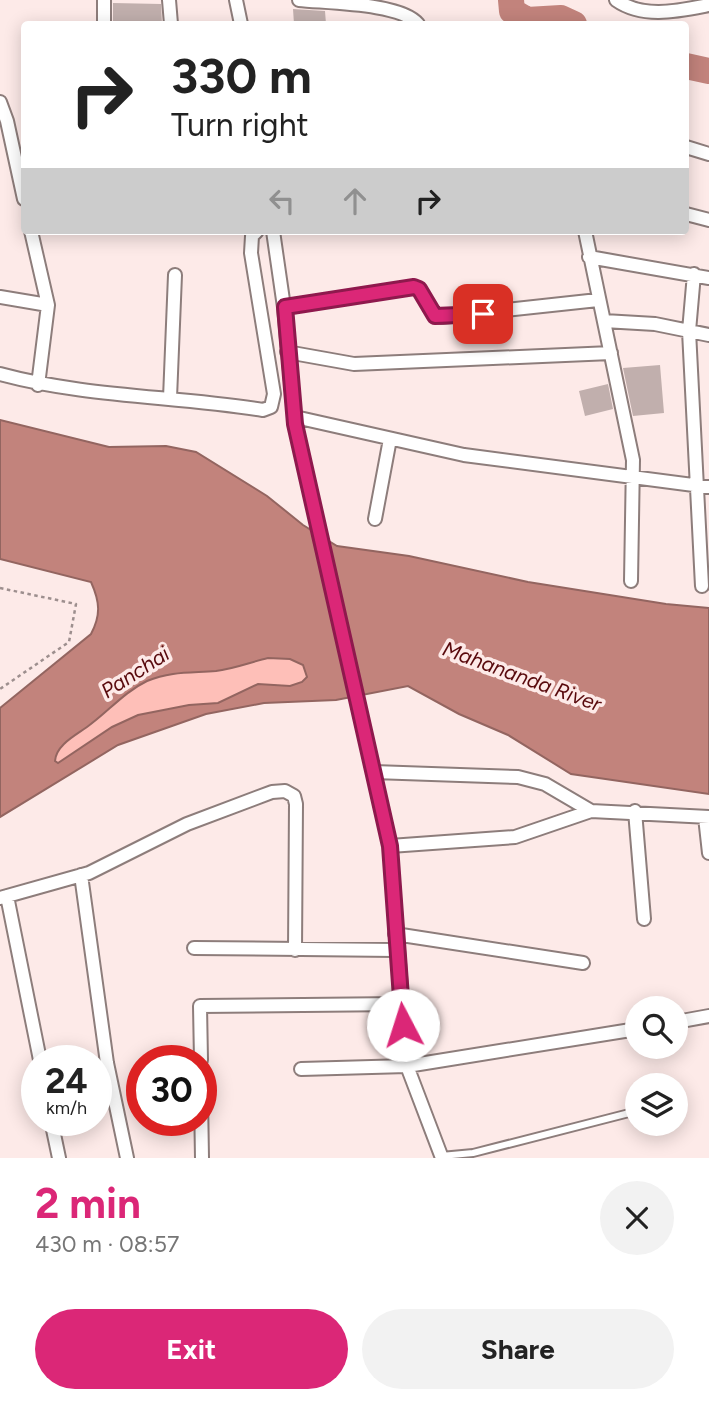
<!DOCTYPE html>
<html lang="en">
<head>
<meta charset="utf-8">
<style>
	body { margin:0; font-family:Figtree,sans-serif; background:#f2f2f2; color:#222; height:100vh; display:flex; flex-direction:column; font-size:26px; white-space:nowrap }
	* { box-sizing:border-box; margin:0 }
	p { font-size:23px; color:#767676 }
	.icon { flex:none; width:38px; height:38px; fill:none; stroke:currentColor; stroke-width:2; stroke-linecap:round; stroke-linejoin:round }
	.map { position:relative; height:1158px; overflow:hidden }
	.drawer { display:flex; flex-direction:column; background:#fff; flex:1 }
	.drawer>* { flex:none }
	.banner { position:absolute; left:21px; top:21px; width:668px; height:214px; border-radius:7px; box-shadow:0 4px 18px #0003; background:#fff; color:#222; overflow:hidden }
	.tools { position:absolute; left:625px; top:996px; display:grid; gap:14px }
	.tools a { display:grid; place-items:center; width:63px; height:63px; border-radius:50%; background:#fff; box-shadow:0 4px 18px #0003; font-size:35px }
	.speed { position:absolute; left:21px; top:1045px; display:flex; gap:14px; font-size:35px; font-weight:700; text-align:center }
	.speed>* { display:grid; place-content:center; width:91px; height:91px; border-radius:50%; background:#fff; box-shadow:0 4px 18px #0003; line-height:1 }
	.speed small { font-size:18px; font-weight:400 }
	.speed .limit { border:10px solid #d22; background:#fff; color:#111 }
	.pin { position:absolute; display:grid; place-items:center; width:60px; height:60px; color:#fff; margin:-30px; border-radius:14px; box-shadow:0 4px 10px #0006 }
	.me { position:absolute; width:77px; margin:-38px; rotate:355deg; stroke-linejoin:round; filter:drop-shadow(0 0 5px #0008) }
	.turn { display:flex; align-items:center; gap:24px; height:147px; padding:0 35px; font-size:32px }
	.turn .icon { width:91px; height:91px; stroke-width:2.5 }
	.turn b { display:block; font-size:49px; line-height:60px }
	.lanes { display:flex; align-items:center; height:66px; padding:0 35px; background:#0003; justify-content:center; gap:35px; direction:ltr }
	.lanes .off { opacity:.35 }
	.round { display:grid; place-items:center; flex:none; width:74px; height:74px; border-radius:37px; background:#f2f2f2 }
	.headline { display:flex; align-items:center; justify-content:space-between; height:119px; padding:0 35px }
	h1 { font-size:42px; font-weight:700; line-height:52px; color:#db2777 }
	.action { display:flex; gap:14px; margin-top:auto; padding:14px 35px }
	.action a { flex:1; height:80px; border-radius:42px; background:#db2777; color:#fff; font-size:28px; font-weight:700; line-height:80px; text-align:center }
	.action a+a { background:#f2f2f2; color:#222 }
	.map>svg:first-child { display:block }
	.green { fill:#febfb8 }
	.water { fill:#c2837c; stroke:#936560; stroke-width:2; fill-rule:evenodd }
	.lines { fill:none; stroke-linecap:round; stroke-linejoin:round }
	.river { stroke:#c2837c; stroke-width:26 }
	.building { fill:#c1afad }
	.service-casing { stroke:#8d7d7b; stroke-width:10 }
	.minor-casing { stroke:#8d7d7b; stroke-width:16 }
	.path { stroke:#9d8f8e; stroke-width:2.5; stroke-dasharray:3.5 3.5; stroke-linecap:butt }
	.service { stroke:#fff; stroke-width:6 }
	.minor { stroke:#fff; stroke-width:12 }
	.route-casing { stroke:#8e194d; stroke-width:18 }
	.route { stroke:#db2777; stroke-width:12 }
	.labels { text-anchor:middle; dominant-baseline:central; stroke-width:7; stroke-linejoin:round; paint-order:stroke }
	.water-label { font-size:21px; font-style:italic; fill:#590a0d; stroke:#fdeae8 }
</style>
</head>
<body>
<div class="map">
<svg width="709" height="1158" viewBox="0 0 709 1158">
	<rect width="100%" height="100%" fill="#fdeae8"/>
	<path class="green" d="M 268,658 L 290,659 L 303,664 L 307,677 L 302,682 L 290,686 L 258,684 L 218,703 L 138,715 L 58,763 L 55,761 C 56,744 76,735 87,727 C 108,712 124,692 147,681 C 171,671 191,673 216,671 C 233,669 251,662 268,658 Z"/>
	<path class="water" d="M 0,420 L 109,447 L 166,446 L 196,452 L 267,496 L 303,525 L 337,546 L 409,556 L 528,582 L 666,604 L 709,608 L 709,794 L 571,774 L 508,735 L 459,714 L 408,686 L 336,700 L 264,703 L 206,714 L 118,745 L 0,817 L 0,708 L 91,634 C 101,615 100,602 91,582 L 0,559 ZM 268,658 L 290,659 L 303,665 L 307,677 L 302,682 L 290,686 L 258,684 L 218,703 L 189,705 L 138,715 L 112,727 L 58,763 L 55,761 C 56,745 76,735 87,727 C 108,712 124,692 147,681 C 171,671 191,673 216,671 C 233,669 251,662 268,658 Z"/>
	<g class="lines">
		<path class="river" d="M 511,0 L 512,11 L 527,20 L 561,18 L 574,24
			M 686,66 L 709,71"/>
	</g>
	<path class="building" d="M 113,3 L 161,4 L 162,24 L 113,24 Z
		M 293,9 L 325,11 L 326,24 L 294,24 Z
		M 660,365 L 664,413 L 633,416 L 623,368 Z
		M 608,384 L 613,409 L 585,416 L 579,391 Z"/>
	<g class="lines">
		<g class="service-casing">
			<path id="service" d="M 441,1156 L 473,1153 L 637,1111"/>
		</g>
		<g class="minor-casing">
			<path id="minor" d="M 169,0 L 171,24
				M 236,0 L 241,24
				M 299,0 C 327,3 401,3 418,24
				M 616,0 C 643,19 678,11 709,5
				M 104,24 L 104,0
				M 0,102 L 7,121 L 24,199
				M 686,147 L 709,154
				M 686,214 L 709,220
				M 31,231 L 48,305 L 38,385
				M 273,231 L 284,307 L 295,424 L 390,846 L 407,1066 L 442,1158
				M 585,231 L 633,460 L 631,581
				M 589,257 L 709,278
				M 694,274 L 689,331 L 702,586
				M 0,297 L 48,305
				M 284,307 L 413,287 L 419,289 L 435,316 L 442,317 L 598,300
				M 604,321 L 655,324 L 709,335
				M 287,352 L 354,364 L 611,353
				M 0,374 C 85,397 175,396 263,410 L 271,407 L 274,394 L 251,253 L 252,236 L 257,231
				M 170,398 L 175,275
				M 295,417 L 464,455 L 709,487
				M 375,519 L 390,439
				M 374,772 L 518,777 L 545,784 L 591,811 L 709,817
				M 635,811 L 644,919
				M 705,817 L 709,853
				M 390,846 L 515,837 L 591,811
				M 81,875 L 107,1063 L 127,1158
				M 7,896 L 40,1060
				M 0,898 L 89,873 L 187,824 L 272,792 L 285,791 L 294,796 L 296,804 L 295,950
				M 395,934 L 583,963
				M 194,948 L 396,950
				M 676,1022 L 709,1016
				M 201,1060 L 200,1006 L 401,1004
				M 301,1069 L 407,1066 L 637,1029
				M 201,1097 L 202,1158
				M 51,1120 L 59,1158"/>
		</g>
		<path class="path" d="M 0,588 L 76,604 L 69,642 L 0,689"/>
		<use href="#service" class="service"/>
		<use href="#minor" class="minor"/>
	</g>
	<g class="lines">
		<g class="route-casing">
			<path id="route" d="M 403,1025 L 390,846 L 295,424 L 285,307 L 414,287 L 419,289 L 435,316 L 483,314"/>
		</g>
		<use href="#route" class="route"/>
	</g>
	<g class="labels">
		<g class="water-label">
			<text transform="translate(135 672) rotate(-33)">Panchai</text>
			<text transform="translate(522 676) rotate(20)">Mahananda River</text>
		</g>
	</g>
</svg>
<div class="tools">
<a><svg class="icon" aria-label="search" viewBox="0 0 24 24"><circle cx="10" cy="10" r="6"/><path d="M15 15l6 6"/></svg></a>
<a><svg class="icon" aria-label="layers" viewBox="0 0 24 24"><path d="M12 4l9 5-9 5-9-5zM3 14l9 5 9-5"/></svg></a>
</div>
<div class="speed"><div>24<small>km/h</small></div><div class="limit">30</div></div>
<div class="pin" style="left:483px;top:314px;background:#d93025"><svg class="icon" aria-label="arrive" viewBox="0 0 24 24"><path d="M6 21V4h12l-3 4 3 4H6"/></svg></div>
<svg class="me" style="left:403px;top:1025px" viewBox="-20 -20 40 40"><circle r="19" fill="#fff"/><path d="M0-13L10 11 0 6-10 11z" fill="#db2777"/></svg>
<div class="banner">
<div class="turn"><svg class="icon" aria-label="right" viewBox="0 0 24 24"><path d="M7 20v-9h11M14 6l5 5-5 5"/></svg><div><b>330 m</b>Turn right</div></div>
<div class="lanes"><svg class="icon off" aria-label="left" viewBox="0 0 24 24"><path d="M17 20v-9H6M10 6l-5 5 5 5"/></svg><svg class="icon off" aria-label="ahead" viewBox="0 0 24 24"><path d="M12 20V5M6 11l6-6 6 6"/></svg><svg class="icon" aria-label="right" viewBox="0 0 24 24"><path d="M7 20v-9h11M14 6l5 5-5 5"/></svg></div>
</div>
</div>
<section class="drawer">
<div class="headline"><div><h1>2 min</h1><p>430 m · 08:57</p></div><a class="round"><svg class="icon" aria-label="close" viewBox="0 0 24 24"><path d="M6 6l12 12M18 6L6 18"/></svg></a></div>
<div class="action"><a>Exit</a><a>Share</a></div>
</section>
</body>
</html>
